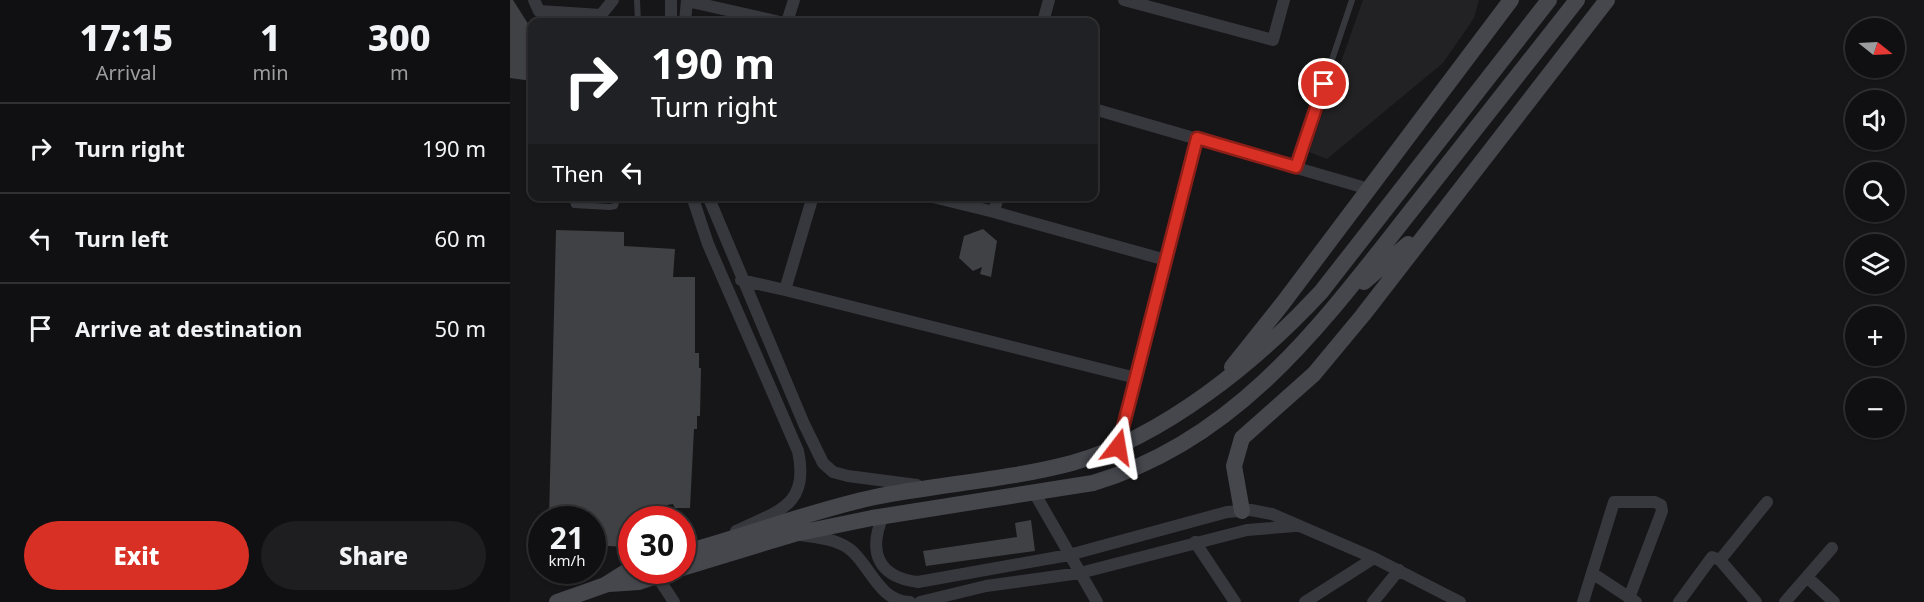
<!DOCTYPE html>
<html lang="en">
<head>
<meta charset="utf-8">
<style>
	body { margin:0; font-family:"Noto Sans",sans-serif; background:#1e1e20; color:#f1f3f6; height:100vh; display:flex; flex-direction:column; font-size:22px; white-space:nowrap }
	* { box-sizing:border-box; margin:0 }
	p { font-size:20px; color:#9c9d9f }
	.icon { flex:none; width:33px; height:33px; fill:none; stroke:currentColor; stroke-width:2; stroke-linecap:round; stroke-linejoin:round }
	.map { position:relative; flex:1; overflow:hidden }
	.sheet { display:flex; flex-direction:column; background:#101012; width:510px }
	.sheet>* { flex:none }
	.top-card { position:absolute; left:18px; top:18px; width:570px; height:183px; border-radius:12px; box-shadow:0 2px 4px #0004,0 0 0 2px #303032; background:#202124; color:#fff; overflow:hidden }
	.needle { width:39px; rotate:108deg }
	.buttons { position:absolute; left:1335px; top:18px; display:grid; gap:12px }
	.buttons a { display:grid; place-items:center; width:60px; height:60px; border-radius:50%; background:#101012; box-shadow:0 2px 4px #0004,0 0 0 2px #303032; font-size:30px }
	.speed { position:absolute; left:18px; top:506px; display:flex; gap:12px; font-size:30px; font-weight:700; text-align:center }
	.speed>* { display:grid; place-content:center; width:78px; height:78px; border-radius:50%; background:#101012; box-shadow:0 2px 4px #0004,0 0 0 2px #303032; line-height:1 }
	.speed small { font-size:15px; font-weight:400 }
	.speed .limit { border:9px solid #d22; background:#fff; color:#111 }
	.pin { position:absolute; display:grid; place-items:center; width:51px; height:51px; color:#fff; margin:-26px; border:3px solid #fff; border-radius:50%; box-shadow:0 2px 6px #0007 }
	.me { position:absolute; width:66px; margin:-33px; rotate:14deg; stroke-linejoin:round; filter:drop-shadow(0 0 4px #0008) }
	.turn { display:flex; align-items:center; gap:21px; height:126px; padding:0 24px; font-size:27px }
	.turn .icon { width:78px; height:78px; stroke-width:2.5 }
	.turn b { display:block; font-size:42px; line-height:51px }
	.then { display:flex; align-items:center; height:57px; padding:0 24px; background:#0003; gap:12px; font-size:22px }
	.eta { display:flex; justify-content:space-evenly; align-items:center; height:102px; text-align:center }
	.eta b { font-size:36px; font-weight:800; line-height:42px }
	.action { display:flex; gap:12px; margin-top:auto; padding:12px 24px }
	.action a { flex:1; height:69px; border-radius:36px; background:#d93025; color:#fff; font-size:24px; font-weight:800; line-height:69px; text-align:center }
	.action a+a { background:#1e1e20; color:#f1f3f6 }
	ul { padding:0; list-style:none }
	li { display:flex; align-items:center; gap:18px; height:90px; padding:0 24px; border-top:2px solid #303032 }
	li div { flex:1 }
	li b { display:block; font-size:22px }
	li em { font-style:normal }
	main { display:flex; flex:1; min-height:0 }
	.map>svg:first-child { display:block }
	.built { fill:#222225 }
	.building { fill:#404145 }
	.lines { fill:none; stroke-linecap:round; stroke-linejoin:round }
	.lane { stroke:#37383d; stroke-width:6 }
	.street { stroke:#37383d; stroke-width:12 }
	.secondary { stroke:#45474d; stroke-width:16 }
	.route-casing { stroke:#8d1f18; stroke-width:15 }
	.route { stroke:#d93025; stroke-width:10 }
</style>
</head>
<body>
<main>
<section class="sheet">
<div class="eta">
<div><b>17:15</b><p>Arrival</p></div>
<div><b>1</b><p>min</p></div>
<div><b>300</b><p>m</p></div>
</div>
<ul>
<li><svg class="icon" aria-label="right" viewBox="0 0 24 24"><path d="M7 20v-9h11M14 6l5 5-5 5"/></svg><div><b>Turn right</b></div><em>190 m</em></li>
<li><svg class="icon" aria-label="left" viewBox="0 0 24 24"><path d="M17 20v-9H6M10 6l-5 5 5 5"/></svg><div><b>Turn left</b></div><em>60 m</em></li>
<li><svg class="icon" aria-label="arrive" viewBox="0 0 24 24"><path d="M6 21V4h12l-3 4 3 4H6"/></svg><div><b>Arrive at destination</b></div><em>50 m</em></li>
</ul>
<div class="action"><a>Exit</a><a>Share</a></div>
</section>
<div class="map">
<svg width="1414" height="602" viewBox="0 0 1414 602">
	<rect width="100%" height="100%" fill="#161618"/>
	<path class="built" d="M 853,0 L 969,0 L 964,18 L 933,63 L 817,159 L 799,152 Z"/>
	<path class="building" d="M 0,0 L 3,0 L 22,30 L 22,81 L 0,78 Z
		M 473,229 L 487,241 L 481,277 L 470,274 L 472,267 L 463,271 L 449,258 L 454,236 Z
		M 46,230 L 114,232 L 114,246 L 165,249 L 163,277 L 185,277 L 185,353 L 189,353 L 189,368 L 191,368 L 190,416 L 187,416 L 187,429 L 184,429 L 180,508 L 165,508 L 163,504 L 157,505 L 157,519 L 122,519 L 122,533 L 116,533 L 115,547 L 82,545 L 82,519 L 39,519 Z
		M 521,520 L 525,551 L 416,566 L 413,551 L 507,537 L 505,523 Z"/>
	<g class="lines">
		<path class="lane" d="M 127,0 L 128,22
			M 786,167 L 842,0
			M 61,196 L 64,205 L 100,207 L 105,206 L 108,196"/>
		<path class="street" d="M 24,0 L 29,11 L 91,15 L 103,0
			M 614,0 L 763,40 L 774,0
			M 177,1 L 270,22
			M 161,22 L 161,0
			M 175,22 L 177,0
			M 277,22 L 284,0
			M 533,22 L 539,0
			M 584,109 L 859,189
			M 182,196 L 198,244 L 288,451 C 300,506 268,511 226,531
			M 198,196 L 294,424 L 313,463 L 323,472 L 338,476 L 407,485
			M 303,196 L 275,290 L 626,378
			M 419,196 L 484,212 L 656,260
			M 484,212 L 488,196
			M 231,280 L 275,290
			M 608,447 L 687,138
			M 525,494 L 587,602
			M 373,516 C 358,551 367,577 408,582 L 559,555 L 717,512 L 741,510 L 762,514 L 864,558 L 950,602
			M 291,535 C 309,538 329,539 343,552 C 362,570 370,601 400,602
			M 685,542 L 725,602
			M 1210,560 L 1257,502
			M 1082,573 L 1104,502 L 1145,502 L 1151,505 L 1152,511 L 1119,598
			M 147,576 L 164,602
			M 1297,577 L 1324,602
			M 410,602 L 476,586 L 570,573 L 737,530 L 785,526
			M 795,602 L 864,558
			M 863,602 L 889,570
			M 1073,602 L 1082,573 L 1126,602
			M 1169,602 L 1202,557 L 1210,560 L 1246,602
			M 1275,602 L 1322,548"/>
		<path class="secondary" d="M 854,282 L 898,244
			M 722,367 L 773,303 L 1001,0
			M 732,511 L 724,466 L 732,438 L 804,374 L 853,315 L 1097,0
			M 172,553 C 237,536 299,511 365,497 C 430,484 498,480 562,463 C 654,437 747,361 811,292 L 1039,0
			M 172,568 L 284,534 L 362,518 L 583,483 C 729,440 814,321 904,207 C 958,138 1012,69 1067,0
			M 99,584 L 129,582 L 165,570
			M 47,602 L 95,585 L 122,568"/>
	</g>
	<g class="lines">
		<g class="route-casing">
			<path id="route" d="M 608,447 L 687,138 L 786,167 L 814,84"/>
		</g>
		<use href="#route" class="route"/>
	</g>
</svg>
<div class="buttons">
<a><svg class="needle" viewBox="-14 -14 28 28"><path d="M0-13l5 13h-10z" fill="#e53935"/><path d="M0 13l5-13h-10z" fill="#9c9d9f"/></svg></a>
<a><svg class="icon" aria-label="sound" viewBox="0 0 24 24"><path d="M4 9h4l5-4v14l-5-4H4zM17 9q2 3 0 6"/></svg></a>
<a><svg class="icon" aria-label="search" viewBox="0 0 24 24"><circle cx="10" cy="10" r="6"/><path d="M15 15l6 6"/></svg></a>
<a><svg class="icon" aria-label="layers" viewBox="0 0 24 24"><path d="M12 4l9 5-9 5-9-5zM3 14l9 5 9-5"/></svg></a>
<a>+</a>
<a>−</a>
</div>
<div class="speed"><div>21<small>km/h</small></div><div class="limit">30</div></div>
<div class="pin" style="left:814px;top:84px;background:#d93025"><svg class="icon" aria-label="arrive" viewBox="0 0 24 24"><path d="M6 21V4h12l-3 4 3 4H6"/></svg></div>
<svg class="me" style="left:608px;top:447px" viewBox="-20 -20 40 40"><path d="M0-17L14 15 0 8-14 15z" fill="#d93025" stroke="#fff" stroke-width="4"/></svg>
<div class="top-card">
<div class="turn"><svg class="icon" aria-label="right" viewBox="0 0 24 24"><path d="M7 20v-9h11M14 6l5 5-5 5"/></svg><div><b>190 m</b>Turn right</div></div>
<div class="then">Then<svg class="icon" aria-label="left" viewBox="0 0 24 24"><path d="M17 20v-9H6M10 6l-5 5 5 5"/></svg></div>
</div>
</div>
</main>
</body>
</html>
